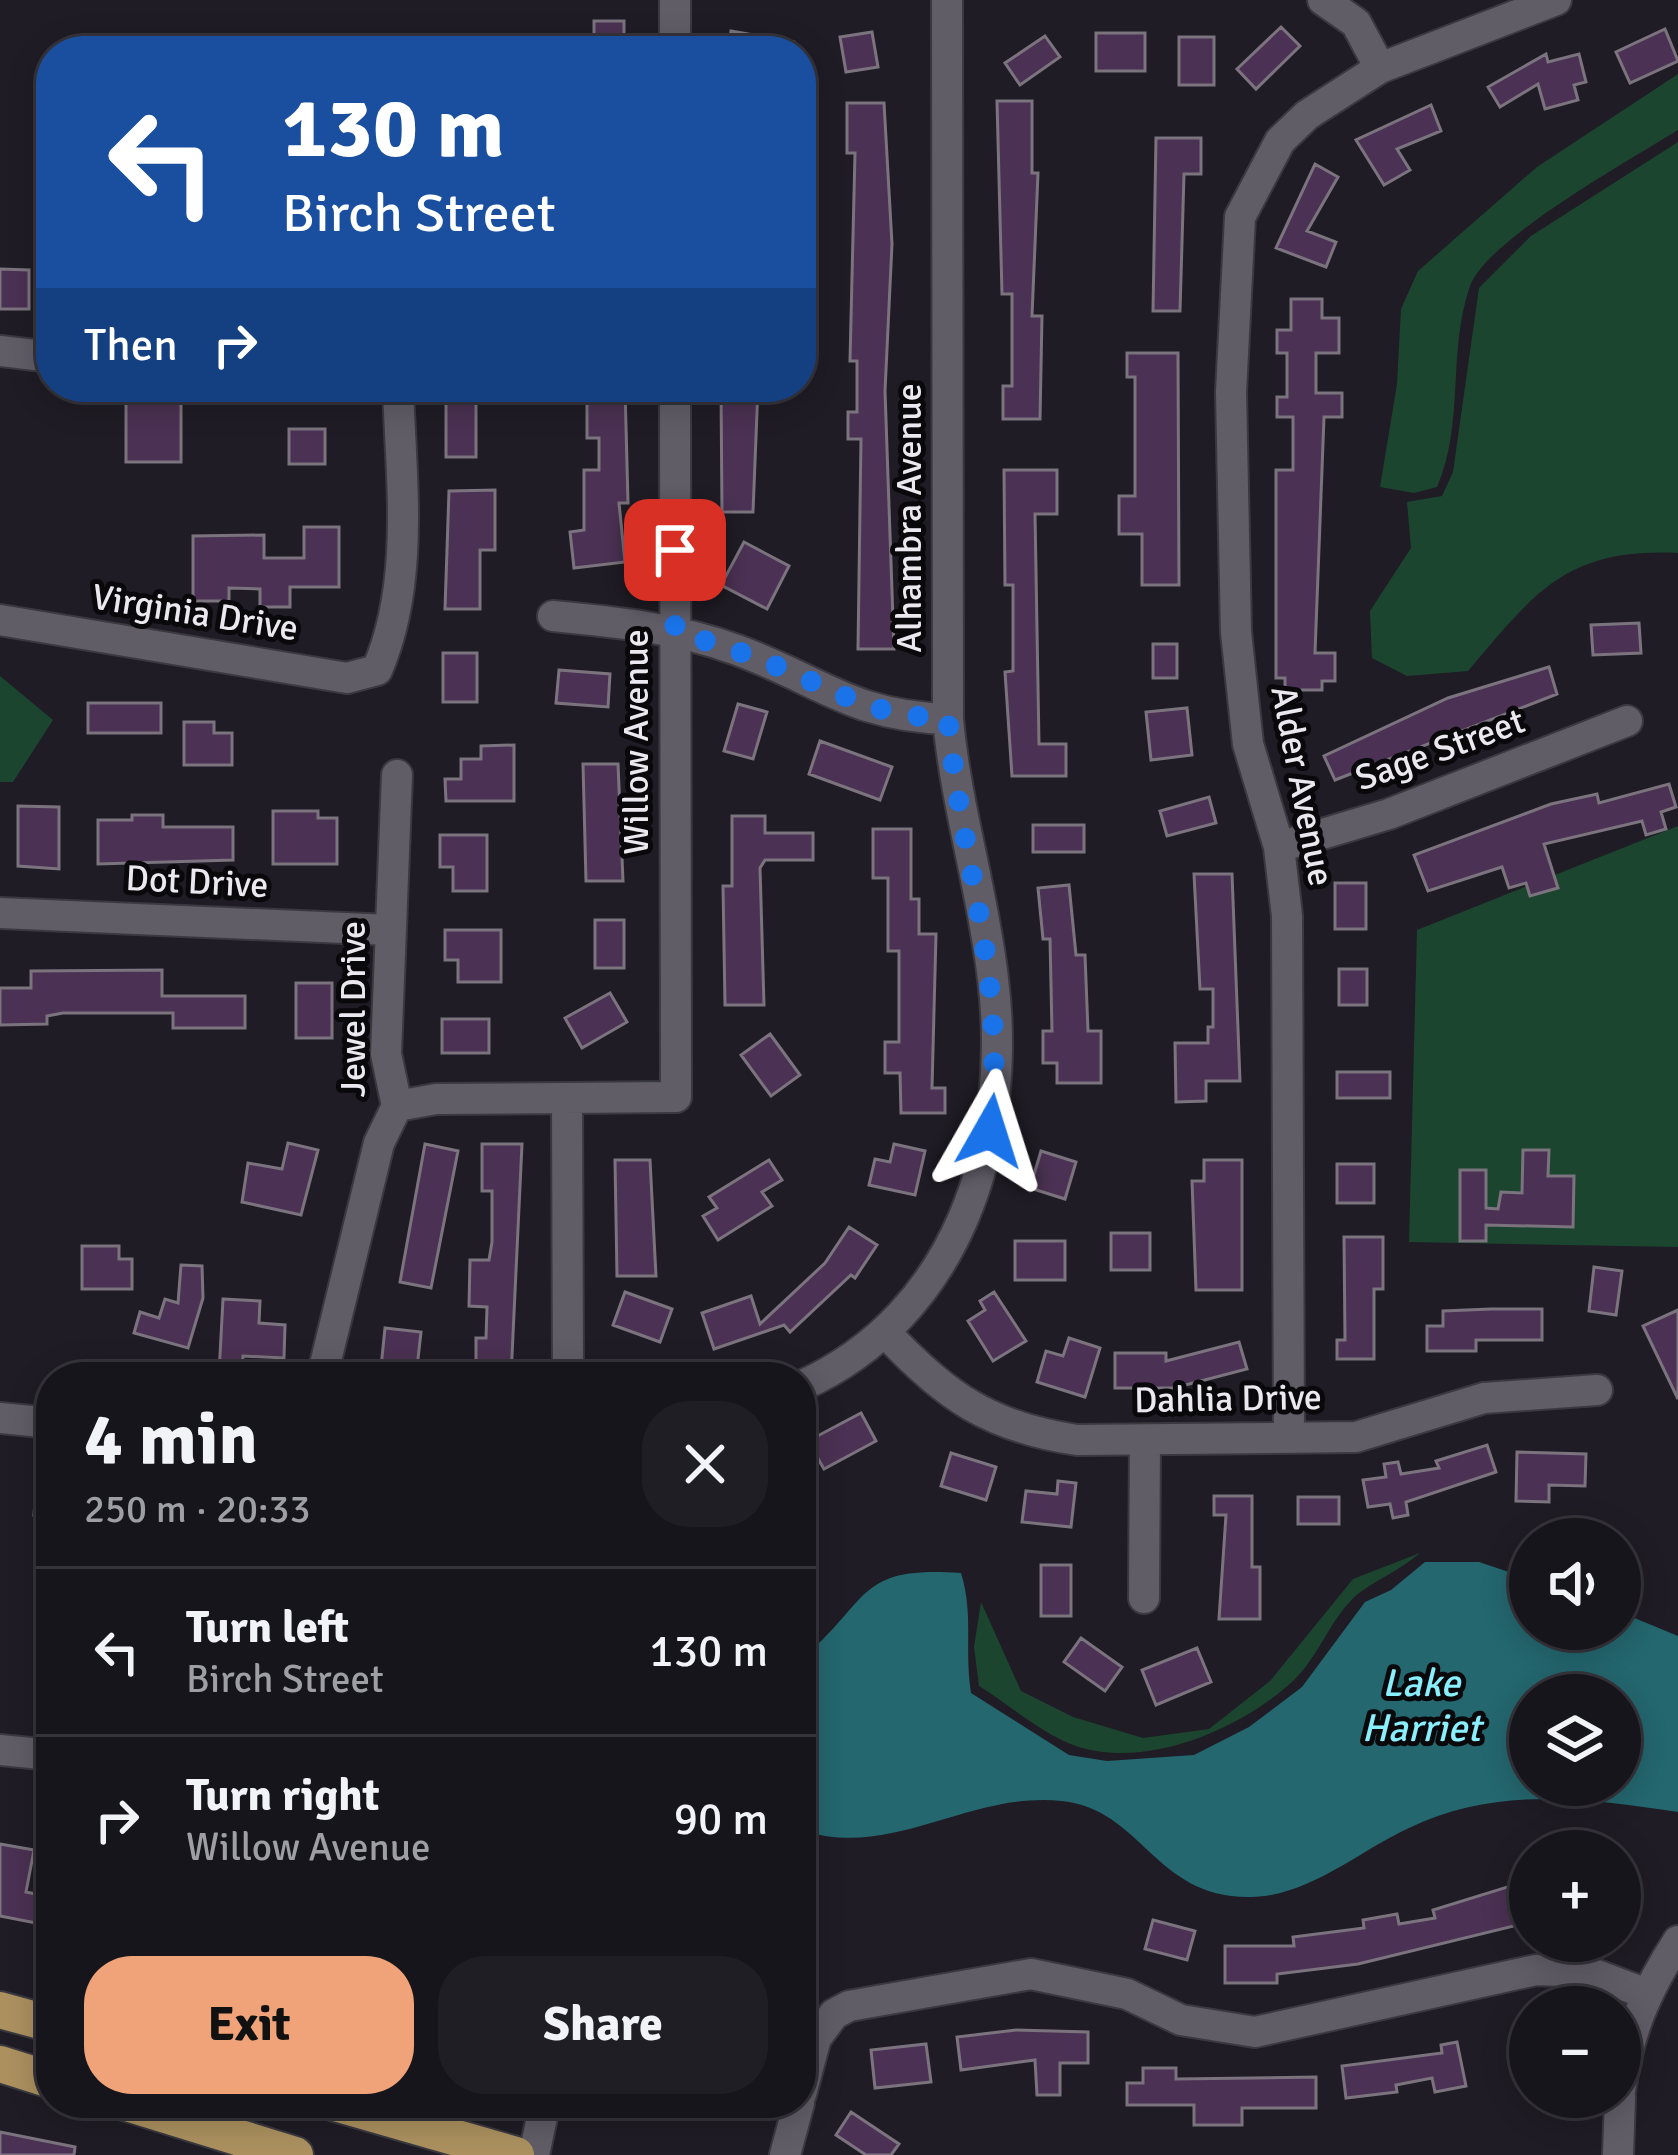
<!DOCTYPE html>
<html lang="en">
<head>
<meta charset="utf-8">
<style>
	body { margin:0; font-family:Signika,sans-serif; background:#201e25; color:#f1f3f6; height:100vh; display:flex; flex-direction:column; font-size:45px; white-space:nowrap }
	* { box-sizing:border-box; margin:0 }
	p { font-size:39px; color:#9e9fa3 }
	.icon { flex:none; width:66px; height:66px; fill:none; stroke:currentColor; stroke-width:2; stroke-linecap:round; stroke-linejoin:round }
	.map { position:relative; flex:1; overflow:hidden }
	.sheet { position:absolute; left:36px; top:1362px; width:780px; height:756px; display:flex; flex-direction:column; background:#17151c; border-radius:48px; box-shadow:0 6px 30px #0003,0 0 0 3px #36343b }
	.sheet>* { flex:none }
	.guide { position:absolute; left:36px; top:36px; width:780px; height:366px; border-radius:48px; box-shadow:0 6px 30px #0003,0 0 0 3px #36343b; background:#1a4fa0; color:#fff; overflow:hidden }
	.tools { position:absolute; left:1509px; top:1518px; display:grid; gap:24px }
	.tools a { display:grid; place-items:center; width:132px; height:132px; border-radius:50%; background:#17151c; box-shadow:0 6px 30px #0003,0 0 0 3px #36343b; font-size:60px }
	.pin { position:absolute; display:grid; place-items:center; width:102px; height:102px; color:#fff; margin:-51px; border-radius:24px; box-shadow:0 6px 18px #0006 }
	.me { position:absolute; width:132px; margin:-66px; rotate:6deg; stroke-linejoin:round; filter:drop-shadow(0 0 9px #0008) }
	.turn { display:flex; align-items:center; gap:42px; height:252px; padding:0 48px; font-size:54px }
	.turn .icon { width:156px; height:156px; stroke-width:2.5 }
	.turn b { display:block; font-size:84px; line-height:102px }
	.then { display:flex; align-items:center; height:114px; padding:0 48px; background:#0003; gap:24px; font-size:45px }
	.round { display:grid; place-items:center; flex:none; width:126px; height:126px; border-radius:48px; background:#201e25 }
	.head { display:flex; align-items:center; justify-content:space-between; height:204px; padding:0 48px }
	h1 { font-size:72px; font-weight:700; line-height:90px }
	.primary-button { display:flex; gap:24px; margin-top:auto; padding:24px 48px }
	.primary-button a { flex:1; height:138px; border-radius:48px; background:#f0a378; color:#111; font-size:48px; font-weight:700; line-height:138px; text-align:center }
	.primary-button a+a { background:#201e25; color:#f1f3f6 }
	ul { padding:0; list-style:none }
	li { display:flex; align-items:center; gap:36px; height:168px; padding:0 48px; border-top:3px solid #36343b }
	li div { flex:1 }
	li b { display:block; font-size:45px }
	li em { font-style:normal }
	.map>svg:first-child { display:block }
	.green { fill:#1c4530 }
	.water { fill:#24676f; fill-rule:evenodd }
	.building { fill:#4b3153; stroke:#7b747e; stroke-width:3 }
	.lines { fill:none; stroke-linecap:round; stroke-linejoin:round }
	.minor-casing { stroke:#3b3940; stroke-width:34 }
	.major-casing { stroke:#3b3940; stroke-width:40 }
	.minor { stroke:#605d67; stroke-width:30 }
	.major { stroke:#ac915f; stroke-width:36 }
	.route { stroke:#1a73e8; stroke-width:21; stroke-dasharray:0 37.8 }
	.labels { text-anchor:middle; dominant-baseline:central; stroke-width:10; stroke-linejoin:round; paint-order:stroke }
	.street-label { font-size:36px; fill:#ebe9ef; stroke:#09080b }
	.water-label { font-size:39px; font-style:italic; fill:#89effc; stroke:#09080b }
</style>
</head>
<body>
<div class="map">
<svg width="1678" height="2155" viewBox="0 0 1678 2155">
	<rect width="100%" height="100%" fill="#1f1c25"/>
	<path class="green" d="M 1678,74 L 1678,130 C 1632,159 1487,239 1470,286 C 1447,352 1465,423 1437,487 L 1414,493 L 1380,487 L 1397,384 L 1401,309 L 1418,271 L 1537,167 Z
		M 1678,142 L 1678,553 C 1566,548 1535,592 1468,671 L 1407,676 L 1372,658 L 1370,611 L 1411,548 L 1407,502 L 1442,496 L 1453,472 L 1479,288 L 1531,236 Z
		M 0,676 L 53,720 L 13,782 L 0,782 Z
		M 1678,826 L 1678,1247 L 1409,1242 L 1417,930 Z
		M 1420,1553 C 1400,1570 1378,1579 1359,1593 C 1331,1616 1319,1657 1293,1681 C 1240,1730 1144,1771 1073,1745 C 1041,1733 1008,1704 979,1686 L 974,1647 L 981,1602 L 1021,1691 L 1073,1717 L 1143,1738 L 1209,1729 L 1270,1681 L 1353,1579 Z"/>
	<path class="water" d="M 1425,1562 L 1479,1562 L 1530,1579 L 1530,1629 L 1620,1629 L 1620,1612 L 1678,1636 L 1678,1812 C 1586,1798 1496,1786 1409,1828 C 1359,1851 1309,1896 1251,1897 C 1155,1899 1142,1809 1062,1801 C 970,1791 894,1859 804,1831 L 807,1770 L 801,1762 L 801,1659 C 871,1602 854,1565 961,1573 C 974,1615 964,1649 971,1693 L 1069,1755 L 1107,1761 L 1194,1755 L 1249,1727 L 1302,1687 L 1365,1602 L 1391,1590 ZM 1530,1695 L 1620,1695 L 1620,1785 L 1530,1785 Z"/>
	<path class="building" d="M 594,21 L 624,21 L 624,51 L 594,51 Z
		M 1281,27 L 1300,46 L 1256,89 L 1237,69 Z
		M 1665,29 L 1678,61 L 1630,83 L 1616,52 Z
		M 731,31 L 794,42 L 794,51 L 728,51 Z
		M 872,32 L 878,67 L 846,72 L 840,37 Z
		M 1096,33 L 1145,33 L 1145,71 L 1096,71 Z
		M 1045,36 L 1060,57 L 1020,85 L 1005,63 Z
		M 1179,37 L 1214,37 L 1214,85 L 1179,85 Z
		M 1546,54 L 1548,62 L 1579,54 L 1586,82 L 1574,85 L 1578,100 L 1545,109 L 1538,84 L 1500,107 L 1488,87 Z
		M 997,101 L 1032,101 L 1032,173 L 1038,173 L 1032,316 L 1042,316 L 1040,419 L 1003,419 L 1003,386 L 1012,386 L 1012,294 L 1002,294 Z
		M 847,103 L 884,103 L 892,244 L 885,391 L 894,649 L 858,649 L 861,439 L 848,439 L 848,412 L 857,412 L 857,361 L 850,361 L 855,153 L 847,153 Z
		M 1431,105 L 1441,131 L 1397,149 L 1410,170 L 1384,185 L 1356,140 Z
		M 1156,138 L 1201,138 L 1201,174 L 1184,174 L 1180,311 L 1153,311 Z
		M 1315,164 L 1338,177 L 1307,231 L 1336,242 L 1326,267 L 1276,248 Z
		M 0,269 L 29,270 L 29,309 L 0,309 Z
		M 1291,299 L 1322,299 L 1322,318 L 1339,318 L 1339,353 L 1316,353 L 1316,393 L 1342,393 L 1342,417 L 1324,417 L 1315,653 L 1335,653 L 1335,681 L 1322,681 L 1322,690 L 1285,690 L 1285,678 L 1276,678 L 1276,470 L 1293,470 L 1293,417 L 1277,417 L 1277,397 L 1287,397 L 1287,353 L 1277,353 L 1277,330 L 1291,330 Z
		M 1127,353 L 1178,353 L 1179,585 L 1142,585 L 1142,534 L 1119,534 L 1119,496 L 1135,496 L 1135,377 L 1127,377 Z
		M 721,387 L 758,387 L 753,512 L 722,512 Z
		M 587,388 L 625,388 L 628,503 L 619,503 L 625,562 L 574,568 L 570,532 L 584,530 L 584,470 L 599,470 L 599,438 L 587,438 Z
		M 126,391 L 181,391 L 181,462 L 126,462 Z
		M 446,403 L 476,403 L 476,457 L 446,457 Z
		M 289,429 L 325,429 L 325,464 L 289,464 Z
		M 1004,470 L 1057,470 L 1057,514 L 1035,514 L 1039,744 L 1066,744 L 1066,776 L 1012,776 L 1005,672 L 1013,671 L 1013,585 L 1005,585 Z
		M 495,490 L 495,550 L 480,550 L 480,609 L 445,609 L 449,491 Z
		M 304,527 L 339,527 L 339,587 L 290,587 L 290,607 L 260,607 L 260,589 L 229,588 L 229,601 L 193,601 L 193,536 L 264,535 L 264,558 L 304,558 Z
		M 744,542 L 789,566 L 767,609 L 721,585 Z
		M 1639,623 L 1641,653 L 1593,655 L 1591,625 Z
		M 1153,644 L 1177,644 L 1177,678 L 1153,678 Z
		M 443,653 L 477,653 L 477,702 L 443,702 Z
		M 1549,667 L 1557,694 L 1335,780 L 1324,756 L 1448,698 Z
		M 559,670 L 610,674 L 608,707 L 556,703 Z
		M 88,703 L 161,703 L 161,733 L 88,733 Z
		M 738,704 L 767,712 L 753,759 L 724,751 Z
		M 1187,708 L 1192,755 L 1151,760 L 1146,712 Z
		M 184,722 L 214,722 L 214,733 L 232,733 L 232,765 L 184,765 Z
		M 820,741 L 892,767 L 880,800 L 809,774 Z
		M 514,745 L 514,801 L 446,801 L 445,779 L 461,779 L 461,759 L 481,759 L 481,746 Z
		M 583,764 L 618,764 L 623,881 L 586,881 Z
		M 1669,784 L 1676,807 L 1661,812 L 1666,829 L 1646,835 L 1642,821 L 1544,844 L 1558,888 L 1530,896 L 1526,883 L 1509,888 L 1502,867 L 1428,891 L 1414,855 L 1551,804 L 1597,794 L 1599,803 Z
		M 1209,797 L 1216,823 L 1167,836 L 1160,811 Z
		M 18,806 L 59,807 L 59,869 L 18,866 Z
		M 273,811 L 318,811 L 318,818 L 337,818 L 337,864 L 273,864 Z
		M 132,815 L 163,815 L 163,827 L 233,827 L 233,860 L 98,864 L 98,820 L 132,820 Z
		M 732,816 L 765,816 L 765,833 L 813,833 L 813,860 L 765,860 L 760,868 L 764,1005 L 725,1005 L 723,886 L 732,886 Z
		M 1033,825 L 1084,825 L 1084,852 L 1033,852 Z
		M 873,829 L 911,829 L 911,899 L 919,899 L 919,934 L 936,934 L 932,1088 L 945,1088 L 945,1113 L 901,1113 L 900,1073 L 885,1073 L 885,1042 L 899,1042 L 899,951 L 888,951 L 888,878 L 873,878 Z
		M 440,835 L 487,835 L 487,891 L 453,891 L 453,867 L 440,867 Z
		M 1194,874 L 1232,874 L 1240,1081 L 1206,1081 L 1206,1101 L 1176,1102 L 1175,1043 L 1208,1043 L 1208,1027 L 1213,1027 L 1213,989 L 1200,989 Z
		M 1335,883 L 1366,883 L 1366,929 L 1335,929 Z
		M 1069,885 L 1076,955 L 1085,955 L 1088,1031 L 1101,1031 L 1101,1083 L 1057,1083 L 1057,1063 L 1043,1063 L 1043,1031 L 1052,1031 L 1050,939 L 1043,939 L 1038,888 Z
		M 595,920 L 624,920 L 624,968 L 595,968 Z
		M 445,930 L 501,930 L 501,982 L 458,982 L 458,960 L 445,960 Z
		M 1339,969 L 1367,969 L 1367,1005 L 1339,1005 Z
		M 162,970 L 162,996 L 245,996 L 245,1028 L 173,1028 L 173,1013 L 63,1013 L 47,1016 L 47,1024 L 0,1025 L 0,988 L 31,988 L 31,971 Z
		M 296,983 L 332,983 L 332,1038 L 296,1038 Z
		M 610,993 L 627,1022 L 582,1048 L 565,1018 Z
		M 442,1019 L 489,1019 L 489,1053 L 442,1053 Z
		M 770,1034 L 800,1075 L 771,1096 L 741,1055 Z
		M 1337,1072 L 1390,1072 L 1390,1098 L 1337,1098 Z
		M 288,1143 L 318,1150 L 301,1215 L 242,1202 L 248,1163 L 282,1169 Z
		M 425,1144 L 458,1151 L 431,1288 L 400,1282 Z
		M 482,1144 L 522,1144 L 511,1377 L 476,1377 L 476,1338 L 486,1338 L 487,1307 L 469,1306 L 470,1260 L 489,1260 L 492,1242 L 492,1191 L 482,1191 Z
		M 894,1144 L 925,1151 L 915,1195 L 869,1185 L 875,1159 L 890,1162 Z
		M 1523,1150 L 1549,1150 L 1548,1176 L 1574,1176 L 1573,1227 L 1486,1225 L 1486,1241 L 1460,1241 L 1460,1170 L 1486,1170 L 1486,1208 L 1498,1209 L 1501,1192 L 1522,1193 Z
		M 1041,1151 L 1076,1162 L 1065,1199 L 1030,1188 Z
		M 615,1160 L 650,1160 L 656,1276 L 617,1276 Z
		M 769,1160 L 782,1180 L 762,1192 L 772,1206 L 718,1240 L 703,1216 L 717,1208 L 709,1197 Z
		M 1204,1160 L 1242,1160 L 1242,1290 L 1196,1290 L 1192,1181 L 1204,1181 Z
		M 1337,1164 L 1374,1164 L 1374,1203 L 1337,1203 Z
		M 849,1227 L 877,1245 L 855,1278 L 851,1275 L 790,1332 L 784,1325 L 714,1349 L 702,1313 L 751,1296 L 760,1324 L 825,1263 Z
		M 1111,1233 L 1150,1233 L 1150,1270 L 1111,1270 Z
		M 1344,1237 L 1383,1237 L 1383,1289 L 1374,1289 L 1374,1359 L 1337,1359 L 1337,1340 L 1345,1340 Z
		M 1015,1241 L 1065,1241 L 1065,1280 L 1015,1280 Z
		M 82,1246 L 119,1246 L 119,1259 L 132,1259 L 132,1289 L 82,1289 Z
		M 181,1265 L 202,1266 L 203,1298 L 188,1348 L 134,1333 L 140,1312 L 159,1318 L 165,1299 L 178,1303 Z
		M 1594,1267 L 1622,1271 L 1616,1315 L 1589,1311 Z
		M 625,1292 L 672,1309 L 660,1342 L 613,1325 Z
		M 994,1292 L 1026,1341 L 993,1361 L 968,1321 L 985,1310 L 980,1301 Z
		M 223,1299 L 260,1301 L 259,1323 L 285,1325 L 284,1358 L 243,1356 L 241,1375 L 219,1374 Z
		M 1491,1309 L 1542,1309 L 1542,1340 L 1476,1340 L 1476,1351 L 1427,1351 L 1427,1326 L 1443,1326 L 1443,1311 Z
		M 1678,1310 L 1678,1399 L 1643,1326 Z
		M 385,1328 L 421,1332 L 416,1377 L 380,1377 Z
		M 1069,1338 L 1100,1348 L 1085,1397 L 1037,1382 L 1046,1351 L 1063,1356 Z
		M 1239,1342 L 1247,1369 L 1174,1388 L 1115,1388 L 1115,1353 L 1166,1353 L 1166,1361 Z
		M 861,1413 L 876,1441 L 824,1469 L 808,1441 Z
		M 1487,1445 L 1496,1472 L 1406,1502 L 1408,1515 L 1393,1518 L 1390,1504 L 1368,1507 L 1363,1480 L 1386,1477 L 1384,1464 L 1398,1462 L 1401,1474 L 1439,1468 L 1436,1461 Z
		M 1517,1452 L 1586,1454 L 1585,1486 L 1549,1485 L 1549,1502 L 1516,1501 Z
		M 951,1453 L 996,1467 L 986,1500 L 941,1486 Z
		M 38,1460 L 51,1461 L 51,1516 L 34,1515 Z
		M 1058,1481 L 1076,1483 L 1071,1527 L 1022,1522 L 1026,1491 L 1057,1494 Z
		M 1214,1496 L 1252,1496 L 1252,1567 L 1260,1567 L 1260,1619 L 1219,1619 L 1226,1515 L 1214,1515 Z
		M 1298,1497 L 1339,1497 L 1339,1524 L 1298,1524 Z
		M 1041,1565 L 1071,1565 L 1071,1616 L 1041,1616 Z
		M 1081,1638 L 1122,1667 L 1105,1691 L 1064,1662 Z
		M 1197,1648 L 1211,1682 L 1156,1705 L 1142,1670 Z
		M 0,1844 L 34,1850 L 26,1892 L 41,1895 L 36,1923 L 0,1916 Z
		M 1530,1880 L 1530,1922 L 1358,1964 L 1277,1974 L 1277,1983 L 1225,1983 L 1225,1946 L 1294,1946 L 1293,1937 L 1364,1928 L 1363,1920 L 1397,1914 L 1399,1924 L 1435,1918 L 1433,1910 Z
		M 1153,1920 L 1195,1931 L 1187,1960 L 1145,1949 Z
		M 1016,2030 L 1088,2032 L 1088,2063 L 1060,2063 L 1060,2095 L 1037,2095 L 1035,2060 L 961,2070 L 957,2037 Z
		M 1457,2042 L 1466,2086 L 1435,2092 L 1432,2078 L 1396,2085 L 1397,2092 L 1346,2098 L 1342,2066 L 1442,2053 L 1441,2045 Z
		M 926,2044 L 931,2082 L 875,2088 L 871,2050 Z
		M 1143,2068 L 1176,2068 L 1176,2079 L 1316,2077 L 1316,2108 L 1242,2108 L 1242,2125 L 1194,2125 L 1194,2105 L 1127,2105 L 1127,2083 L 1143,2083 Z
		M 851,2112 L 899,2144 L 891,2155 L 866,2155 L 836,2135 Z
		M 0,2132 L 75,2147 L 74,2155 L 0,2155 Z"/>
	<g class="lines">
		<g class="minor-casing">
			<path id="minor" d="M 1323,0 L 1356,23 L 1380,68
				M 675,51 L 675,0
				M 0,351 L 51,357
				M 553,616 C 616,622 678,628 737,650 C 822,681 851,716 948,719
				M 0,620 L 347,678 L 377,670 C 415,582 401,481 398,387
				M 397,775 L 386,1054 L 397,1106
				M 1279,847 L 1389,814 L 1627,721
				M 0,913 L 390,930
				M 567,1099 L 568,1377
				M 397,1106 L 436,1099 L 676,1097 L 675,387
				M 887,1334 C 946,1397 990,1427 1077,1440 L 1356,1437 L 1484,1398 L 1597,1390
				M 322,1377 L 379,1143 L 397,1106
				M 801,1386 C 959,1315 1013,1142 993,979 C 983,891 956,807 948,719 L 947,0
				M 0,1418 L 51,1423
				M 1289,1437 L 1287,916 L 1279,847 L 1248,744 L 1236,632 L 1231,392 L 1240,217 L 1280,141 L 1307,115 L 1380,68 L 1556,0
				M 1144,1598 L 1145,1440
				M 0,1750 L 51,1755
				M 1620,2091 C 1628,2033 1646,1990 1678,1941
				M 801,2094 L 816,2038 L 834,2014 L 849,2006 L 1031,1974 L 1127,1994 L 1181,2020 L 1255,2032 L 1536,1970 L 1589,1972 L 1644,1993
				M 534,2155 L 545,2103
				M 785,2155 L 799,2103
				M 1618,2155 L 1620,2097"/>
		</g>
		<g class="major-casing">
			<path id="major" d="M 0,2010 L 51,2024
				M 0,2064 L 51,2080
				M 127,2103 L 295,2155
				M 335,2103 L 516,2155"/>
		</g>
		<use href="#minor" class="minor"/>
		<use href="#major" class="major"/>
	</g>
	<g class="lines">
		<path class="route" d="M 675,550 L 675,632 C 711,642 746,653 781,668 C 845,695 875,717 948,718 C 961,865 1008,979 990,1131"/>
	</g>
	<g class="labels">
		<g class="street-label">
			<text transform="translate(909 518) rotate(-90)">Alhambra Avenue</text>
			<text transform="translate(195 613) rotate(9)">Virginia Drive</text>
			<text transform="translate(636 742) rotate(-90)">Willow Avenue</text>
			<text transform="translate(1440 750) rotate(-20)">Sage Street</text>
			<text transform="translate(1302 786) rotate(79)">Alder Avenue</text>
			<text transform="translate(197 882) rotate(3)">Dot Drive</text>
			<text transform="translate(353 1009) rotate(-90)">Jewel Drive</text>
			<text transform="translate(1228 1399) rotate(-1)">Dahlia Drive</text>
		</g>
		<g class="water-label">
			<text x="1421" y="1683">Lake<tspan x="1421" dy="45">Harriet</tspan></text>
		</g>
	</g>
</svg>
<div class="tools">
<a><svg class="icon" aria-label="sound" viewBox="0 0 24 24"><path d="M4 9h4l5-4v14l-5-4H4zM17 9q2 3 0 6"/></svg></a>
<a><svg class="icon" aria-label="layers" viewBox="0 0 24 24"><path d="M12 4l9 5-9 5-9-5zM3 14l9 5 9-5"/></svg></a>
<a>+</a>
<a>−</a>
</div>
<div class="pin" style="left:675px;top:550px;background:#d93025"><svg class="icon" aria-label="arrive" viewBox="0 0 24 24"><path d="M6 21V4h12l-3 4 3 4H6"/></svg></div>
<svg class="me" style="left:990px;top:1131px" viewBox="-20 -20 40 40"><path d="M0-17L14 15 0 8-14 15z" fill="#1a73e8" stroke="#fff" stroke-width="4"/></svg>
<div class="guide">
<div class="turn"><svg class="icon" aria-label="left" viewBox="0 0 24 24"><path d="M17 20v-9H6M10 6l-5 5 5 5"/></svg><div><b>130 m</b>Birch Street</div></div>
<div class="then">Then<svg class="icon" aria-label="right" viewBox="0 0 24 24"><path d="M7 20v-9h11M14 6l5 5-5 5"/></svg></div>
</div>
<section class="sheet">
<div class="head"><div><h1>4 min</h1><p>250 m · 20:33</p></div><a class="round"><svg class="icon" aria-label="close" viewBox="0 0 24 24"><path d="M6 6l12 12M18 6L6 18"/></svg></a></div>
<ul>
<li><svg class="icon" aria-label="left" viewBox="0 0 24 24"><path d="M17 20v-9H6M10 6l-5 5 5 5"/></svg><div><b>Turn left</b><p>Birch Street</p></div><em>130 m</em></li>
<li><svg class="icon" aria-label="right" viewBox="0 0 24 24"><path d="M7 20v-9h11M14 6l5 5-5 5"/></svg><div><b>Turn right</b><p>Willow Avenue</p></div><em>90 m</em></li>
</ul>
<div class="primary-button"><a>Exit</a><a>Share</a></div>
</section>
</div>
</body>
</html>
